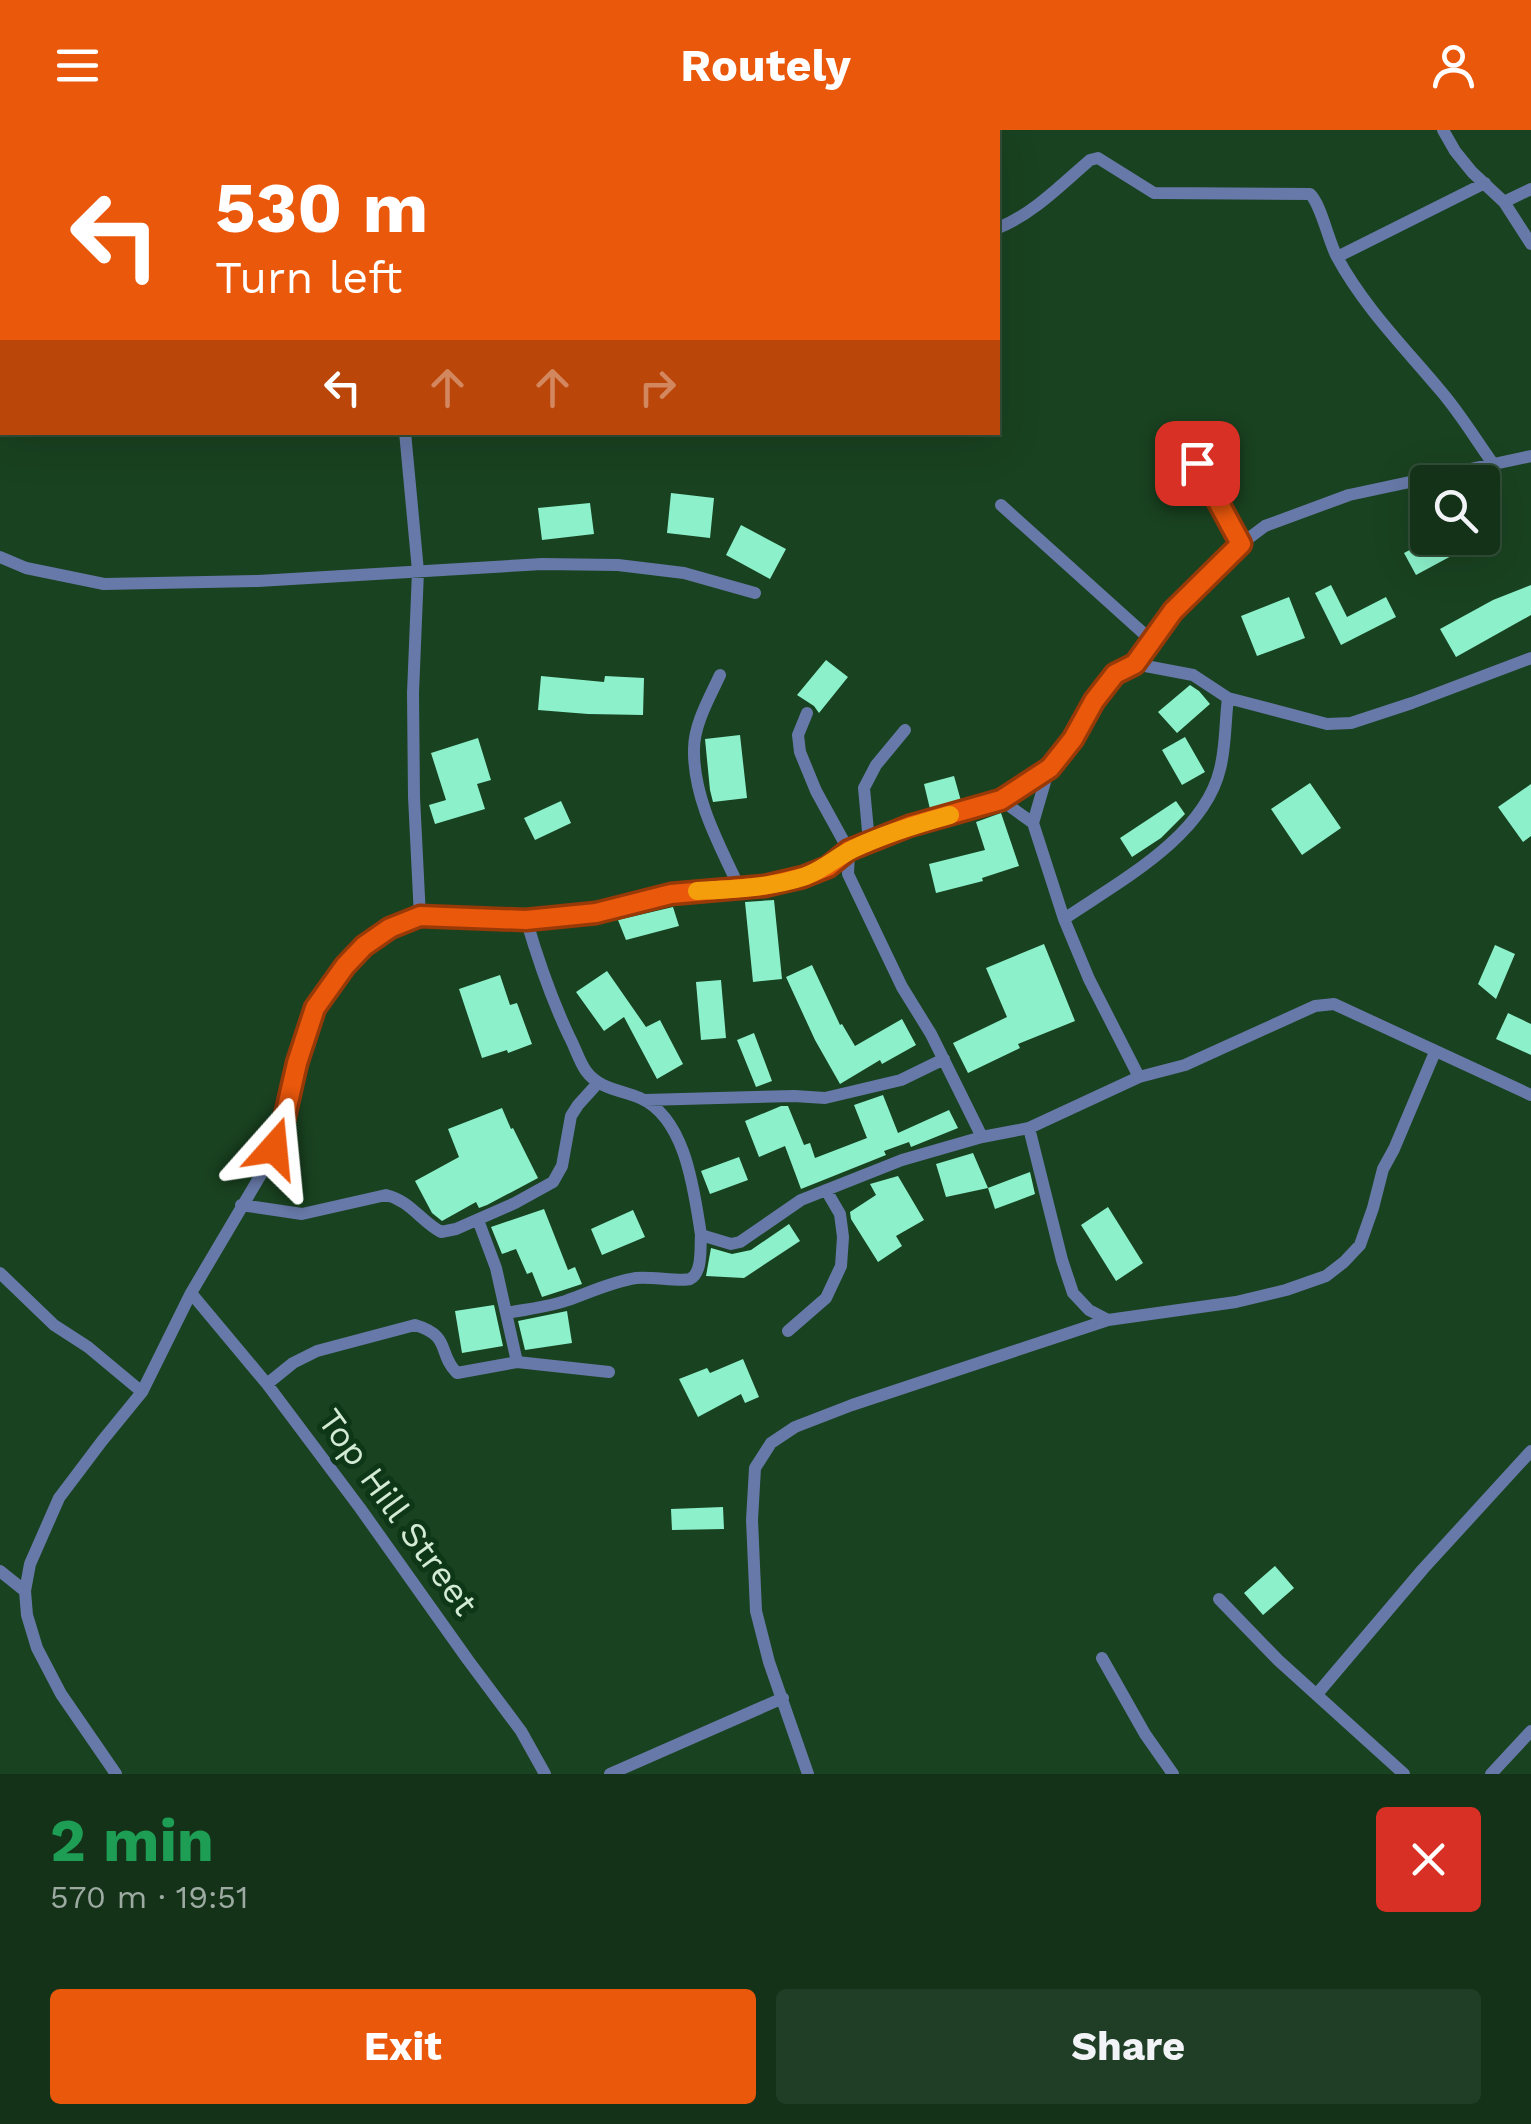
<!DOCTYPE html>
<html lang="en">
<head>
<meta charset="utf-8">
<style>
	body { margin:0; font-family:"Work Sans",sans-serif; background:#203e25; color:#f1f3f6; height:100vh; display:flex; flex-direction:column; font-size:38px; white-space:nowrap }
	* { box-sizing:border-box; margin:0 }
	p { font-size:32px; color:#9daaa2 }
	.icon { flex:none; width:55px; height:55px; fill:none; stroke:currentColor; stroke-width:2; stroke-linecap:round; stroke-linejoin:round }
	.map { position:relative; height:1644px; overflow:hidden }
	.panel { display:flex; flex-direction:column; background:#133218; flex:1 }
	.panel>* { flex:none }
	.hud { position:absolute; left:0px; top:0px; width:1000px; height:305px; box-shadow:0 10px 40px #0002,0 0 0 2px #324d37; background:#ea580c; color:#fff; overflow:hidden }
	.fabs { position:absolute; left:1410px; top:335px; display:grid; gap:20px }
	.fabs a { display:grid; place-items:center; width:90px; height:90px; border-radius:10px; background:#133218; box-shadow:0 10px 40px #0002,0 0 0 2px #324d37; font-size:50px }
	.pin { position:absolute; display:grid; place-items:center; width:85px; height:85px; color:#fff; margin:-42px; border-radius:20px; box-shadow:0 5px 15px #0006 }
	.me { position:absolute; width:110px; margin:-55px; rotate:18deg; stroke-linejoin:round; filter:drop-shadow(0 0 8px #0008) }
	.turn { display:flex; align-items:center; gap:35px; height:210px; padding:0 50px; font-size:45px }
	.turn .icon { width:130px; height:130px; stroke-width:2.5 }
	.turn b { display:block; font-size:70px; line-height:85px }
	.lanes { display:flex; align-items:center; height:95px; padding:0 50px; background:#0003; justify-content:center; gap:50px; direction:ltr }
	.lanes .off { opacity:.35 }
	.round { display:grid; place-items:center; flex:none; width:105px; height:105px; border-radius:10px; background:#203e25 }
	.headline { display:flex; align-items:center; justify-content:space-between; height:170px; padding:0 50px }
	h1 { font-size:60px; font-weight:700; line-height:75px; color:#1e9e55 }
	.action { display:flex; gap:20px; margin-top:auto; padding:20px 50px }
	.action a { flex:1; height:115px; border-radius:10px; background:#ea580c; color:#fff; font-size:40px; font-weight:700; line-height:115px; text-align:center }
	.action a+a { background:#203e25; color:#f1f3f6 }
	header { display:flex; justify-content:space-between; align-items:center; height:130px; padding:0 50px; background:#ea580c; color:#fff; font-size:45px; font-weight:700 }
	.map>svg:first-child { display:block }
	.building { fill:#8cf1cb }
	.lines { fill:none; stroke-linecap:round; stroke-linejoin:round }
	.street { stroke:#6779a8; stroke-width:12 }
	.route-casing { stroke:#983908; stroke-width:25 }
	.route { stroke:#ea580c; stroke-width:18 }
	.slow { stroke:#f59e0b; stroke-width:18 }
	.labels { text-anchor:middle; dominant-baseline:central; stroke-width:10; stroke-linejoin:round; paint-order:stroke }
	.street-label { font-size:35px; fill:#d3ead5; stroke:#0d3716 }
</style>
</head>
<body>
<header><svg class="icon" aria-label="menu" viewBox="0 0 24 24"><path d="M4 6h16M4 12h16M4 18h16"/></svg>Routely<svg class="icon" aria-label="person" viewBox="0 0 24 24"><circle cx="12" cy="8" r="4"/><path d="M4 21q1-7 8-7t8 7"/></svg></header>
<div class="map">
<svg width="1531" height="1644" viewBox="0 0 1531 1644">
	<rect width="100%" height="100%" fill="#194220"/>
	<path class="building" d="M 671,363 L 714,368 L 710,408 L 667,403 Z
		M 590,373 L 594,404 L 542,410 L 538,378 Z
		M 741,395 L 786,419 L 770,449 L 726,425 Z
		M 1432,408 L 1446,408 L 1455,424 L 1416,445 L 1404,423 Z
		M 1331,455 L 1347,487 L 1386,467 L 1396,487 L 1341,515 L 1315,463 Z
		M 1531,455 L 1531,485 L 1456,527 L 1440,499 L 1493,470 Z
		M 1289,467 L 1305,508 L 1257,526 L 1241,486 Z
		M 826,530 L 848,547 L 819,583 L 814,576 L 797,565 Z
		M 541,546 L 604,552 L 605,546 L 644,548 L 643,585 L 588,584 L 538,580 Z
		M 1190,555 L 1199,561 L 1210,574 L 1177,603 L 1158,582 Z
		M 740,605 L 747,668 L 713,672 L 710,660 L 705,609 Z
		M 1185,607 L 1205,642 L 1182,655 L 1162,620 Z
		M 478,608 L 491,650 L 477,654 L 485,679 L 435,694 L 429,675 L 446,670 L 431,623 Z
		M 954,646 L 961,671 L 930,679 L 924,654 Z
		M 1310,653 L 1341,698 L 1302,725 L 1271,679 Z
		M 1531,654 L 1531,706 L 1523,712 L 1498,677 Z
		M 561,671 L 571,693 L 535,710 L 524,688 Z
		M 1176,671 L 1185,684 L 1161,708 L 1132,727 L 1120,708 Z
		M 1001,683 L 1019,736 L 982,748 L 983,751 L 936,763 L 929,734 L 985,720 L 976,692 Z
		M 774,770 L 782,849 L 753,852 L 745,772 Z
		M 673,777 L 679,796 L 626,810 L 618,790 Z
		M 1044,814 L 1075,891 L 1018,914 L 1020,918 L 968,943 L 953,913 L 1007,887 L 986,838 Z
		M 1495,815 L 1515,824 L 1496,869 L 1478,854 Z
		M 812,835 L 840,895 L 842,894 L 855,916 L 902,889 L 916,915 L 882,934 L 880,930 L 840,954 L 815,910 L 786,847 Z
		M 607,841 L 646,897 L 660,890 L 683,934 L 657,949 L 624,887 L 604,901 L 576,862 Z
		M 500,845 L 510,875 L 517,873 L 532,914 L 508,923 L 507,920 L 482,928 L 459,859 Z
		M 721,850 L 726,908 L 701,910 L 696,852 Z
		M 1508,883 L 1531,894 L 1531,925 L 1496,909 Z
		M 754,903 L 772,951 L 756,957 L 737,910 Z
		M 883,965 L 898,1003 L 949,980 L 958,998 L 911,1017 L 909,1012 L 884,1021 L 886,1025 L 801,1059 L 785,1016 L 759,1027 L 745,991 L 781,976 L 788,976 L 804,1015 L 810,1013 L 815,1028 L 867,1008 L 854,975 Z
		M 502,978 L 511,999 L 513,998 L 538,1048 L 487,1075 L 479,1078 L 476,1072 L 442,1091 L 432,1083 L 415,1051 L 459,1027 L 448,999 Z
		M 973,1023 L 988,1058 L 946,1067 L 936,1034 Z
		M 739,1027 L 748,1050 L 710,1064 L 701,1041 Z
		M 1030,1042 L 1035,1064 L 995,1079 L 988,1058 Z
		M 898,1046 L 924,1090 L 896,1106 L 902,1116 L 878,1132 L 851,1089 L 850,1082 L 876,1065 L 870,1054 Z
		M 1108,1077 L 1143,1133 L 1116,1151 L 1081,1095 Z
		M 544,1079 L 568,1140 L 575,1137 L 582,1154 L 542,1167 L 532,1142 L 527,1144 L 516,1119 L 502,1124 L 491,1097 Z
		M 633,1080 L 645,1107 L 602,1125 L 591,1099 Z
		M 789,1094 L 800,1111 L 744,1148 L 706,1146 L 711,1118 L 732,1124 L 751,1120 Z
		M 494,1175 L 503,1216 L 462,1223 L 455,1181 Z
		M 567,1181 L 572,1213 L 525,1220 L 518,1191 Z
		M 743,1229 L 759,1267 L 745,1273 L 741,1264 L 698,1287 L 679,1249 L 707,1238 L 710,1243 Z
		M 723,1377 L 724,1399 L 672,1400 L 671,1379 Z
		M 1275,1436 L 1294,1458 L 1263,1485 L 1244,1463 Z"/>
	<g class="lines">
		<path class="street" d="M 384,0 L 384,2
			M 1443,0 L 1455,21 L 1472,42 L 1504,72 L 1531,114
			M 531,2 L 534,0
			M 832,2 L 833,0
			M 1504,72 L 1531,59
			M 998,98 C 1033,84 1061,55 1090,30 L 1098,28 L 1154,63 L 1310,64 C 1321,74 1328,110 1337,127 C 1364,177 1404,217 1440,260 C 1460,283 1476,310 1494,335
			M 1337,127 L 1485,53
			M 405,302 L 418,441 L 413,563 L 414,667 L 420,787
			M 1182,306 L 1241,414
			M 1001,375 L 1152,511
			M 0,427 L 26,438 L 104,454 L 258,451 L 542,434 L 618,435 L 684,443 L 755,463
			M 1135,534 L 1173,481 L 1241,414 L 1265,396 L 1349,365 L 1531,326
			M 720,545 C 710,567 694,594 694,619 C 693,668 720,716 740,759
			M 807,583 L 798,605 L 800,622 L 816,661 L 849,721 L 848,744 L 902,857 L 931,904 L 982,1007 L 1029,998 L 1139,947
			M 1001,670 L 1033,693 L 1064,789 L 1089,849 L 1139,947 L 1185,935 L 1315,876 L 1334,874 L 1531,965
			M 1033,693 L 1049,638
			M 869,712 L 864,658 L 876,635 L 905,600
			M 526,789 L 596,783 L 671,764 L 740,759 L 803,747 L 828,737 L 849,721 L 909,696 L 1001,670 L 1049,638 L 1073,609 L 1094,571 L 1115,544 L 1135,534 L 1193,545 L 1228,568 L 1327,594 L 1351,593 L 1412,573 L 1531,528
			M 1064,789 C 1118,752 1204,707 1220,639 C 1226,616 1225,591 1228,568
			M 645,970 L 794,966 L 825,968 L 901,950 L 944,929
			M 1029,998 L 1062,1130 L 1073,1163 L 1089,1180 L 1108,1190 L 1236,1172 L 1286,1160 L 1326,1146 L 1344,1132 L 1360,1115 L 1373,1078 L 1383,1039 L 1394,1019 L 1435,922
			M 241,1075 L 302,1084 L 386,1065 C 409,1070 421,1091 441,1102 L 456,1099 L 515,1073 L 553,1052 L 562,1036 L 571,986 L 578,975 L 597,954
			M 478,1090 L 496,1138 L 517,1232
			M 0,1143 L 54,1195 L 88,1217 L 142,1262
			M 191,1163 L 267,1254 L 360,1378 L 468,1530 L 521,1601 L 545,1644
			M 507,1183 C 527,1179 550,1177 568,1170 C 591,1162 611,1152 636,1148 C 649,1146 681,1152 690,1149 C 703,1143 700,1116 701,1105
			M 788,1201 L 826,1168 L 841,1136 L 843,1107 L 840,1084 L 826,1060
			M 267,1254 L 293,1233 L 317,1221 L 415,1195 C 452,1206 437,1223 457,1243 L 517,1232 L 609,1242
			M 0,1441 L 25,1461
			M 1219,1469 L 1278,1530 L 1404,1644
			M 1102,1528 L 1145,1604 L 1173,1644
			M 1317,1564 L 1423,1439 L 1531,1321
			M 116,1644 L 61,1564 L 37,1518 L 27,1485 L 25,1461 L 30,1434 L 59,1368 L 102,1311 L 142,1262 L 191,1163 L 266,1036 L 282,999 L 297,933 L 315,878 L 345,836 L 364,816 L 390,797 L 420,787 L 526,789 C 538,830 551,868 569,906 C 575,917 579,931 586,941 C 599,959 621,960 640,968 C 686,988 694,1061 701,1105 L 731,1114 L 740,1112 L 801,1070 L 902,1030 L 982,1007
			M 610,1644 L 783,1568
			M 808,1644 L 769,1532 L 756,1481 L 752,1390 L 755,1338 L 771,1313 L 795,1297 L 852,1275 L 1108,1190
			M 1491,1644 L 1531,1601"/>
	</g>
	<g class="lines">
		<g class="route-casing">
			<path id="route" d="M 274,1018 L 282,999 L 297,933 L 315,878 L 345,836 L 364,816 L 390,798 L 420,786 L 526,790 L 596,783 L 671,764 L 764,756 L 803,747 L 828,737 L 849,720 L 909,696 L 1001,670 L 1050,638 L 1073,609 L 1094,571 L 1115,544 L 1135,534 L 1173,481 L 1241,414 L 1197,333"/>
		</g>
		<use href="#route" class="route"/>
		<path class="slow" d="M 697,761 C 734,759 770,758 806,746 C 826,738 835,728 853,719 C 884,704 917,694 950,685"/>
	</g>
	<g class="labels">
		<g class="street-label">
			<text transform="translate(398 1382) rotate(54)">Top Hill Street</text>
		</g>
	</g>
</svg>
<div class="fabs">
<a><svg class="icon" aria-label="search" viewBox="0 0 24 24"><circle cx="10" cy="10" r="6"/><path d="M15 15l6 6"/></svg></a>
</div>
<div class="pin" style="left:1197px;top:333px;background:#d93025"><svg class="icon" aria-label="arrive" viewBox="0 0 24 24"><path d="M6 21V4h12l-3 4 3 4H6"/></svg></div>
<svg class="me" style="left:274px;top:1018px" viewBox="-20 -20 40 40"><path d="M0-17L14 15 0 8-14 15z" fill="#ea580c" stroke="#fff" stroke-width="4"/></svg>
<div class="hud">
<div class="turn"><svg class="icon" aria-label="left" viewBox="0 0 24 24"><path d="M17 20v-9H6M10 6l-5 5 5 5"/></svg><div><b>530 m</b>Turn left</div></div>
<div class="lanes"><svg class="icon" aria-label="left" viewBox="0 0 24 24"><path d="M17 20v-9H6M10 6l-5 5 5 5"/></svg><svg class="icon off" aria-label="ahead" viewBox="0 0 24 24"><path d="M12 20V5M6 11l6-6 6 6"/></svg><svg class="icon off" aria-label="ahead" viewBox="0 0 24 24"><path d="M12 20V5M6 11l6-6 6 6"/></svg><svg class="icon off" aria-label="right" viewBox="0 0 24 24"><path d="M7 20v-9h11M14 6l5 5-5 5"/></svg></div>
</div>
</div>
<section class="panel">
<div class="headline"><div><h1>2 min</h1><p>570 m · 19:51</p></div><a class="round" style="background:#d93025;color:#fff"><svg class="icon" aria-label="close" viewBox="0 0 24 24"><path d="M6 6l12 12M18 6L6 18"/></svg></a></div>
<div class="action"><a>Exit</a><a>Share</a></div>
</section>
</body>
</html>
